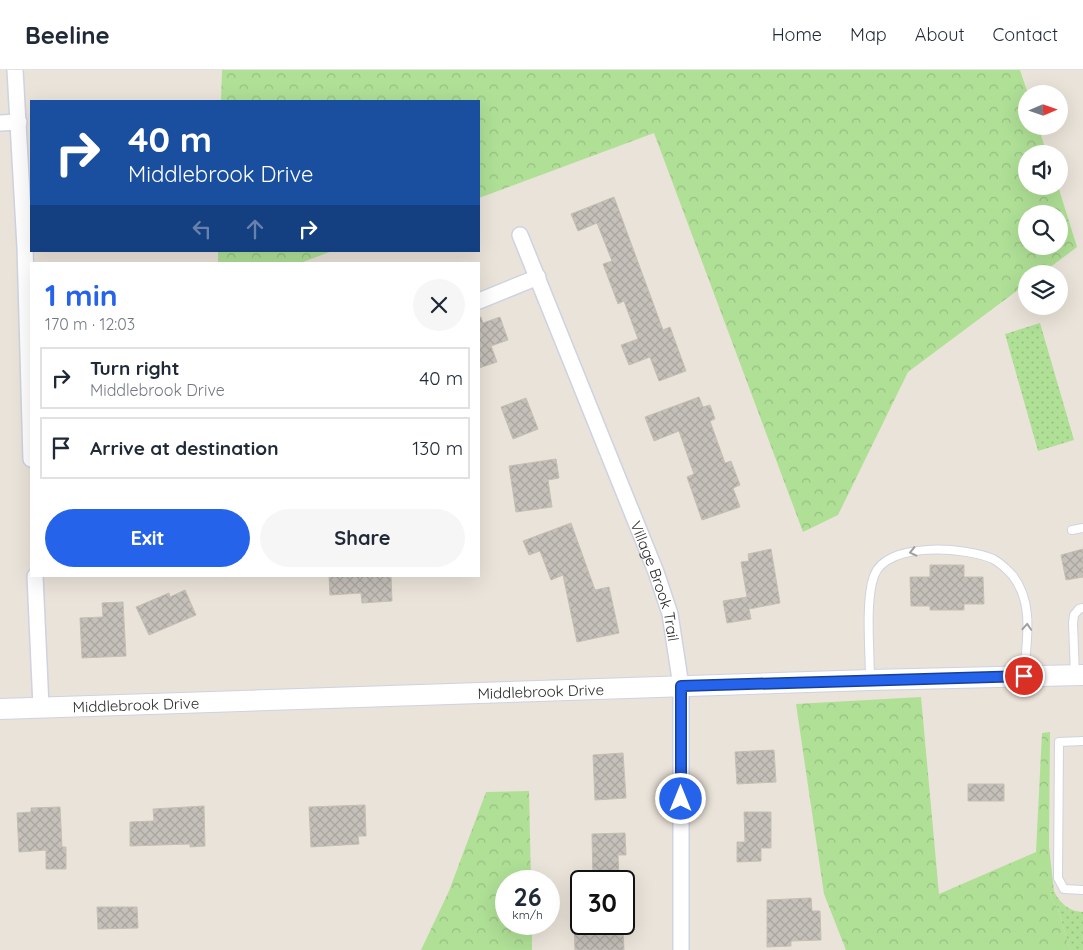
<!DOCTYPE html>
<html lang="en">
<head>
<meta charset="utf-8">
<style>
	body { margin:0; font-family:Quicksand,sans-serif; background:#f6f6f7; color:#1f2937; height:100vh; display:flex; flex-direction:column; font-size:19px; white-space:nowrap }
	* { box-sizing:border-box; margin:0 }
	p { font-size:16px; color:#747a83 }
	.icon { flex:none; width:28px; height:28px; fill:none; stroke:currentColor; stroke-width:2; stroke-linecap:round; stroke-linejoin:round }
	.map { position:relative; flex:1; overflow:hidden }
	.sheet { position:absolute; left:30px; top:192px; width:450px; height:315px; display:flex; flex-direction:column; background:#fff; border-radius:0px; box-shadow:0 5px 20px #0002 }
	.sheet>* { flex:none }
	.banner { position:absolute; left:30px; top:30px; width:450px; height:152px; border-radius:0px; box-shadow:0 5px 20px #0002; background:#1a4fa0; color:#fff; overflow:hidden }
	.needle { width:32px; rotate:88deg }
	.buttons { position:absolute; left:1018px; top:15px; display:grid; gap:10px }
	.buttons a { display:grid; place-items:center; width:50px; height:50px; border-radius:50%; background:#fff; box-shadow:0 5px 20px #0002; font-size:25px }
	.speed { position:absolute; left:495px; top:800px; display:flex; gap:10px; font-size:25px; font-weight:700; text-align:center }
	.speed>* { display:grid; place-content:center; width:65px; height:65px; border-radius:50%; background:#fff; box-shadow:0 5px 20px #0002; line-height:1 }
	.speed small { font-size:12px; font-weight:400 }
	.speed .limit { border:2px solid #111; border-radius:8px; background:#fff; color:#111 }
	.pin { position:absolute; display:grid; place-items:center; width:42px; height:42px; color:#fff; margin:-21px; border:2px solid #fff; border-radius:50%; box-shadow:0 1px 5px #0007 }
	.me { position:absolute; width:55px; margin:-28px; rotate:0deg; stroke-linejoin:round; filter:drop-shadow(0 0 4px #0008) }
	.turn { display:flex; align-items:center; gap:18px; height:105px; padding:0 15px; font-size:22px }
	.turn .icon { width:65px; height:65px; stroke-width:2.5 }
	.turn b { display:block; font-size:35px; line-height:42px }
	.lanes { display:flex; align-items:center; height:48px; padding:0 15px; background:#0003; justify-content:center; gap:25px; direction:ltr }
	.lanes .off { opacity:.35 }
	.round { display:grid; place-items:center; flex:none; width:52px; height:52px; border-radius:26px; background:#f6f6f7 }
	.summary { display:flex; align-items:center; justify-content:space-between; height:85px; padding:0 15px }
	h1 { font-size:30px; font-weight:700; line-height:38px; color:#2563eb }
	.primary-button { display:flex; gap:10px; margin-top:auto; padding:10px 15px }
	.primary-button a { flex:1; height:58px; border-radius:30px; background:#2563eb; color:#fff; font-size:20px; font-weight:700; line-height:58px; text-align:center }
	.primary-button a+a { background:#f6f6f7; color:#1f2937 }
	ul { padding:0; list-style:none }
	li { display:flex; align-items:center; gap:15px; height:62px; margin:0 10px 8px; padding:0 5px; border:2px solid #e0e1e3; border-radius:0px }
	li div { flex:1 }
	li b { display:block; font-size:19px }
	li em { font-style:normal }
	header { display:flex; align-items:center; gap:30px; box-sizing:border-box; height:70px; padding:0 25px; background:#fff; border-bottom:1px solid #e0e1e3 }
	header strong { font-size:24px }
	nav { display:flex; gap:28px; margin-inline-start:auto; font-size:18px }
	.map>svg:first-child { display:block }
	.grass { fill:url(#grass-dots) }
	.forest { fill:url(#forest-crowns); fill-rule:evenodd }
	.building { fill:url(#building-cross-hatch); stroke:#c5bfb3 }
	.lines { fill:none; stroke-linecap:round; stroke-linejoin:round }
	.lane-casing { stroke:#cfd2e1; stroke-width:10 }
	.street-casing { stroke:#cfd2e1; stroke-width:18 }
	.secondary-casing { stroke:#cfd2e1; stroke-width:22 }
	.lane { stroke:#fff; stroke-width:8 }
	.street { stroke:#fff; stroke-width:15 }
	.secondary { stroke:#fff; stroke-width:20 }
	.oneway { stroke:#9e9e9e }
	.route-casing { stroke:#184099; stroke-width:12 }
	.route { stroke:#2563eb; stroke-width:9 }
	.labels { text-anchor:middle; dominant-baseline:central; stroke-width:5; stroke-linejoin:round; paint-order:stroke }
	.street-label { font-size:15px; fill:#282828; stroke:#fff }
</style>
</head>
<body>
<header>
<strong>Beeline</strong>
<nav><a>Home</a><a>Map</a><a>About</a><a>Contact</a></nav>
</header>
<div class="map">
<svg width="1083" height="880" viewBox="0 0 1083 880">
	<defs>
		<pattern id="grass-dots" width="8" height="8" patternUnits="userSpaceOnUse" patternTransform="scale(1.25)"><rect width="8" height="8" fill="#afe096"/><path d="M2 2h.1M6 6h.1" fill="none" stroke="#97c081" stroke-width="1.8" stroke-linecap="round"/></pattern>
		<pattern id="forest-crowns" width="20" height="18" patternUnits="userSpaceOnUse" patternTransform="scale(1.25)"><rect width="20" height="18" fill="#afe096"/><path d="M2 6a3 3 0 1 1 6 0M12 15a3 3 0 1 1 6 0" fill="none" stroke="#97c081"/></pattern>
		<pattern id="building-cross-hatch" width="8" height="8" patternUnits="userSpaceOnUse" patternTransform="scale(1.25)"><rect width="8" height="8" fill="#c5c0b9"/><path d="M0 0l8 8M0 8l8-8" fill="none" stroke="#a9a59f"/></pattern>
	</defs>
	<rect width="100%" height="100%" fill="#eae3d9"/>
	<path class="grass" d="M 1040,253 L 1074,370 L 1038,381 L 1005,264 Z
		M 1054,821 C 1059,833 1070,842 1083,842 L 1083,880 L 1070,880 L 1058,839 L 1052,830 L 1050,822 Z"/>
	<path class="forest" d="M 222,0 L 1020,0 L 1028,24 L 1026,56 L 1038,56 L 1047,84 L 1026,84 L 1026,116 L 1058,116 L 1077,177 L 1041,204 L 1026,204 L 1026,214 L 908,302 L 838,445 L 803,462 L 654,63 L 479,128 L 479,31 L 221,31 ZM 1026,144 L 1059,144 L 1059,176 L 1026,176 Z
		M 218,181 L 332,181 L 298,194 L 218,194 Z
		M 921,627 L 939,824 L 1036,782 L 1042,663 L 1050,662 L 1049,777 L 1054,821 L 1050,822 L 1052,830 L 1058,839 L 1070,880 L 846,880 L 824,824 L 796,634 Z
		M 529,721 L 531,811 L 506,811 L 506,854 L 532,854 L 532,880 L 421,880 L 449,821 L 486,722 Z"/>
	<path class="building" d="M 614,127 L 663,260 L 670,257 L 686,301 L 659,311 L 650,287 L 629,295 L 621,275 L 638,269 L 624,231 L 618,234 L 603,194 L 612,191 L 597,153 L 578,161 L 571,144 Z
		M 479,247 L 481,247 L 483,253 L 500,247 L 508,270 L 491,276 L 497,292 L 479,298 Z
		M 699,327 L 703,337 L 710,335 L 715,349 L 710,351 L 725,393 L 731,391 L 740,415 L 733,418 L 740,437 L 702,450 L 687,407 L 694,404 L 679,361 L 654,371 L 645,347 Z
		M 526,328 L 538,359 L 513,369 L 501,337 Z
		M 556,389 L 559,408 L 548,410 L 552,437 L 516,442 L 509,396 Z
		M 571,453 L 595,520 L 609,517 L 619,563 L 577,572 L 563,505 L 551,510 L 540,481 L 529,485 L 523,471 Z
		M 771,479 L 780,533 L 749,539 L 751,549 L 727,553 L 723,531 L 747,527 L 741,492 L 749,491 L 748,484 Z
		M 1083,479 L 1083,507 L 1066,510 L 1061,485 Z
		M 930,495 L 964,495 L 964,507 L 983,507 L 984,534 L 964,534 L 964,540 L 930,540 L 930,536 L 911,536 L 910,507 L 930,507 Z
		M 329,506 L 391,506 L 392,531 L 362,533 L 361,523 L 330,525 Z
		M 185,520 L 196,545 L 149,565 L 136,537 L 169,523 L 170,527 Z
		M 123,532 L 126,586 L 82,588 L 80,548 L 103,547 L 102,533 Z
		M 774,680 L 776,712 L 737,714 L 735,682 Z
		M 623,683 L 626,728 L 595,730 L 593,685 Z
		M 968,714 L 1004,714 L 1004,731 L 968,731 Z
		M 365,735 L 366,766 L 358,766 L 359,774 L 311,777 L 309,737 Z
		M 204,736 L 205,776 L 190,777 L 190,774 L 130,776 L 130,752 L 154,751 L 153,739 Z
		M 60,737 L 62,777 L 66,777 L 66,799 L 46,799 L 46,780 L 19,782 L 17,743 L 31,742 L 31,738 Z
		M 744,742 L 771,742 L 771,778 L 761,778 L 761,791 L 737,792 L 737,772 L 745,772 Z
		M 625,763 L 626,785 L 618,785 L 619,808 L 593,809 L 592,764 Z
		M 811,828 L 812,841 L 820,841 L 821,870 L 791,871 L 791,876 L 767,877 L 767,830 Z
		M 97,837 L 137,837 L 138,858 L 98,859 Z
		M 574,854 L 611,854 L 611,859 L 623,859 L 624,880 L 575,880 Z"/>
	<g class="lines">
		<g class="lane-casing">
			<path id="lane" d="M 1072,460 L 1083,458
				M 1075,605 L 1073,553 L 1074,545 L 1079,539 L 1083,538
				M 870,609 C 870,582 865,530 874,506 C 886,471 966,477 993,489 C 999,492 1009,501 1013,506 C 1035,535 1026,573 1024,606
				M 1083,671 L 1059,672 L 1058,808 L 1064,819 L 1083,820"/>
		</g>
		<g class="street-casing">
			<g id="street">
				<path d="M 15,0 L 25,177 L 31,389"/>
				<path d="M 0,53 L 19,52"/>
				<path id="s1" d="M 520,165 L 656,502 L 670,544 L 681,616 L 681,880"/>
				<path d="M 479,231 L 538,207"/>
				<path d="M 35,506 L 41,637"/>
			</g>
		</g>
		<g class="secondary-casing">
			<g id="secondary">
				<path id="s2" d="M 0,639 L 870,610 L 1083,605"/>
			</g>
		</g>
		<use href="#lane" class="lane"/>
		<use href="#street" class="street"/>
		<use href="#secondary" class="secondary"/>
	</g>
	<defs><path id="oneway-chevron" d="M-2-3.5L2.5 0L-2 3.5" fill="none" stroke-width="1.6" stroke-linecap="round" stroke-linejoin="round" transform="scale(1.25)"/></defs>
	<g class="oneway">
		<use href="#oneway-chevron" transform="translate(913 482) rotate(167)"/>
		<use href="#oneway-chevron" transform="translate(1027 557) rotate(-86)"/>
	</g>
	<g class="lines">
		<g class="route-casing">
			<path id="route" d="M 681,729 L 681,616 L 1024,606"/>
		</g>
		<use href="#route" class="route"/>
	</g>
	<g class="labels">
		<g class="street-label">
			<text stroke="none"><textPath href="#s1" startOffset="372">Village Brook Trail</textPath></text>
			<text stroke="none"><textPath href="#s2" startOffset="541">Middlebrook Drive</textPath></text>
			<text stroke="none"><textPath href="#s2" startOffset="136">Middlebrook Drive</textPath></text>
		</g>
	</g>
</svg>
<div class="buttons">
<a><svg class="needle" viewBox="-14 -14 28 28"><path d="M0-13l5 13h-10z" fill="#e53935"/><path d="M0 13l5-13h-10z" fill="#747a83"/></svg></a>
<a><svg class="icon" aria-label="sound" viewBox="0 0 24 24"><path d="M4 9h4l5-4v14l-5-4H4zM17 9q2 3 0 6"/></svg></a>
<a><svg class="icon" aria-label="search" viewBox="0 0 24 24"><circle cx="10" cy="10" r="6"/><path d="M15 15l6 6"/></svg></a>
<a><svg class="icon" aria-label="layers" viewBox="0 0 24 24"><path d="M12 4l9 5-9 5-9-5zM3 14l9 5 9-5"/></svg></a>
</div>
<div class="speed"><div>26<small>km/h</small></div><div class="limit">30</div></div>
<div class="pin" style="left:1024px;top:606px;background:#d93025"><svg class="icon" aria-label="arrive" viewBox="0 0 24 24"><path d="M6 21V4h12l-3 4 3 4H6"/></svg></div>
<svg class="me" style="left:681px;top:729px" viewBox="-20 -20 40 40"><circle r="17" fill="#2563eb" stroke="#fff" stroke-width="3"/><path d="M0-11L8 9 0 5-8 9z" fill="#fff"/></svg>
<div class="banner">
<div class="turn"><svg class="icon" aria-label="right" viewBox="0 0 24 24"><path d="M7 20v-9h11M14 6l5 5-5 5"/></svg><div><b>40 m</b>Middlebrook Drive</div></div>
<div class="lanes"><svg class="icon off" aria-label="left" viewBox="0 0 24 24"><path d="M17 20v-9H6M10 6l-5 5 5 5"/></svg><svg class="icon off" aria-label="ahead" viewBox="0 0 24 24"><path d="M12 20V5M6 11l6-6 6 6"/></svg><svg class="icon" aria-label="right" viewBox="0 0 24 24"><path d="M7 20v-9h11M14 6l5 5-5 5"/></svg></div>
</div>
<section class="sheet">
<div class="summary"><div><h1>1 min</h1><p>170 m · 12:03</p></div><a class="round"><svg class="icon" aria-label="close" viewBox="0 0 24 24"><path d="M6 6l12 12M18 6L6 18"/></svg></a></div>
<ul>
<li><svg class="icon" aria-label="right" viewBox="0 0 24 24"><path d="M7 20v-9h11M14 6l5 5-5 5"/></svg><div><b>Turn right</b><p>Middlebrook Drive</p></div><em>40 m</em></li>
<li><svg class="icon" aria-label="arrive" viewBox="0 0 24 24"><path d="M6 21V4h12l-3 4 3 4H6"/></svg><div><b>Arrive at destination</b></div><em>130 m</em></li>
</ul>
<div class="primary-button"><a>Exit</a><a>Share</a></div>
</section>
</div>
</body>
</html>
